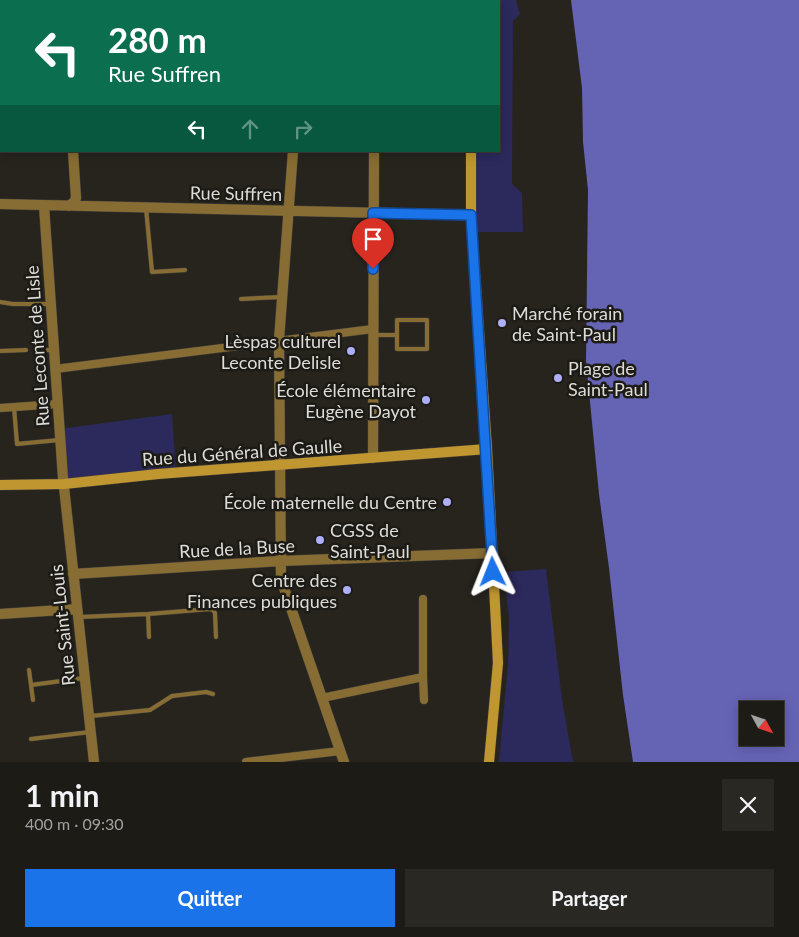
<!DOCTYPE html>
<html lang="fr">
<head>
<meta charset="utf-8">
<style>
	body { margin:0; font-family:Lato,sans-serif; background:#2a2823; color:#f1f3f6; height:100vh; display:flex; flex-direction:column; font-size:19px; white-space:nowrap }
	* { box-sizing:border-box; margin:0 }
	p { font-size:16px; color:#a0a1a1 }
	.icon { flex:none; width:28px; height:28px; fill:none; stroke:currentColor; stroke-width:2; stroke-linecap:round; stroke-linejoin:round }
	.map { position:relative; height:762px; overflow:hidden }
	.sheet { display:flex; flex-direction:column; background:#1d1b16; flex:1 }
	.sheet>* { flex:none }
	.guide { position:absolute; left:0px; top:0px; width:500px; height:152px; box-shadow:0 2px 12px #0003,0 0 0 1px #3b3935; background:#0b6e4f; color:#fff; overflow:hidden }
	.needle { width:32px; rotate:130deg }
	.tools { position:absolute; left:739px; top:701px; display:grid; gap:10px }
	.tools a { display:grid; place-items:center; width:45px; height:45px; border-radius:0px; background:#1d1b16; box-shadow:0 2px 12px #0003,0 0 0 1px #3b3935; font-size:25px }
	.pin { position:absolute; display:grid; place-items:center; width:42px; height:42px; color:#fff; margin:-51px -21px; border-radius:50% 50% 50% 0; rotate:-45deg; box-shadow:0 0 5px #0007 }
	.pin .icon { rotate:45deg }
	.me { position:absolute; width:55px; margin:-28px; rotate:358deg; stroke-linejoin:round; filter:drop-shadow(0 0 4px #0008) }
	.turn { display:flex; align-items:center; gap:18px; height:105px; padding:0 25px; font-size:22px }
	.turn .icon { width:65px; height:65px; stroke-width:2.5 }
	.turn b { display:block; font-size:35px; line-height:42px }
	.lanes { display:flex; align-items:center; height:48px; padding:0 25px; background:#0003; justify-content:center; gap:25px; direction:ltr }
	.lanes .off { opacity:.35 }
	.round { display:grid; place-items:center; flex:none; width:52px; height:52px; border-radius:0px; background:#2a2823 }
	.overview { display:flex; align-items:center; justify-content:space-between; height:85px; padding:0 25px }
	h1 { font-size:30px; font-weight:700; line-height:38px }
	.action { display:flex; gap:10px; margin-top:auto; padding:10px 25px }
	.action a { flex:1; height:58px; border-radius:0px; background:#1a73e8; color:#fff; font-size:20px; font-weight:700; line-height:58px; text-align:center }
	.action a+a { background:#2a2823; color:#f1f3f6 }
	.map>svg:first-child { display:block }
	.green { fill:#2c295c }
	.water { fill:#6563b4; fill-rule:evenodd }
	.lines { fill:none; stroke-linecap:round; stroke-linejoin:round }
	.service-casing { stroke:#44413c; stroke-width:5 }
	.minor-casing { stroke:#44413c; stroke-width:9 }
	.tertiary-casing { stroke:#44413c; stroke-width:11 }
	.secondary-casing { stroke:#44413c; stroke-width:11 }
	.service { stroke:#876d33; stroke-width:4 }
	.minor { stroke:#876d33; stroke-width:8 }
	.tertiary { stroke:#876d33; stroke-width:10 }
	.secondary { stroke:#c09630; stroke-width:10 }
	.route-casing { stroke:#114b97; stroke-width:12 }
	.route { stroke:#1a73e8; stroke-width:9 }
	.poi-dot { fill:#adaffb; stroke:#1d1b15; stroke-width:2 }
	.labels { text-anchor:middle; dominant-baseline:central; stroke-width:5; stroke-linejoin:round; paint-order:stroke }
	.street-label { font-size:18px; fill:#dedcd8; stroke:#1d1b15 }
	.poi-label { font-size:18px; fill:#dedcd8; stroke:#1d1b15; text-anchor:end }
</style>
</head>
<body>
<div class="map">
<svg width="799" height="762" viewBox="0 0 799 762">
	<rect width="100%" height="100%" fill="#27241e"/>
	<path class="green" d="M 470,0 L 516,0 L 520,14 L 513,21 L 512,184 L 522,193 L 523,232 L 472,232 L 471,151 L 499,151 L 499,1 Z
		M 172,414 L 176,473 L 64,484 L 59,429 Z
		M 546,569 L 562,699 L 573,762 L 499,762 L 508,664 L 509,618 L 504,572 Z"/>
	<path class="water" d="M 571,0 L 799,0 L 799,762 L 633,762 L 623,695 L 609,568 L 599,494 L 586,361 L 588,190 L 583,142 L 582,88 ZM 748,710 L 775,710 L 775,738 L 748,738 Z"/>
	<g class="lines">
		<g class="service-casing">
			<path id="service" d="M 146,208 L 152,272 L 185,270
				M 241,299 L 281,297
				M 0,302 L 13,304 L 50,304
				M 375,335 L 397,335 L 397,320 L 427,320 L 427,349 L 397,349 L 397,335
				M 42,350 L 54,350
				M 0,351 L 26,350
				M 14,407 L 17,444 L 59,440
				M 148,614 L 149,637
				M 80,617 L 148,614 L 210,609 L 213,610 L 215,613 L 216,637
				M 29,670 L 33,700
				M 31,685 L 84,678
				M 91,716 L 150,710 L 172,696 L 206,692 L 213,694
				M 31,739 L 90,732"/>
		</g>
		<g class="minor-casing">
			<path id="minor" d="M 165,1 L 165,0
				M 55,369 L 373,329
				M 0,408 L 58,404
				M 423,677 L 424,700
				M 322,698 L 423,677 L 423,599
				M 246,762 L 340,751"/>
		</g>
		<g class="tertiary-casing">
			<path id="tertiary" d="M 65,0 L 65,1
				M 362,0 L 370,1
				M 310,1 L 310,0
				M 379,1 L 379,0
				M 293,151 L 279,340 L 281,579 L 344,762
				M 0,204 L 471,215
				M 44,206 L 63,478 L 94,762
				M 69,206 L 74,202 L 76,198 L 73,151
				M 373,458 L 374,151
				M 73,574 L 280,561 L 493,553
				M 0,614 L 77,609"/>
		</g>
		<g class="secondary-casing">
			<path id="secondary" d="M 470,0 L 470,1
				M 471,151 L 471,215 L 487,449 L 498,663 L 489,762
				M 0,485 L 64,484 L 158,474 L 487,449"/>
		</g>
		<use href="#service" class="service"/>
		<use href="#minor" class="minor"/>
		<use href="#tertiary" class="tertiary"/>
		<use href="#secondary" class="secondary"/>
	</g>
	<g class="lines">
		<g class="route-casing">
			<path id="route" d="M 373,269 L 373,213 L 471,215 L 493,572"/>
		</g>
		<use href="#route" class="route"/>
	</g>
	<g class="poi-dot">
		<circle cx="502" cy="323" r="5"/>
		<circle cx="351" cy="351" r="5"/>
		<circle cx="558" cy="378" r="5"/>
		<circle cx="426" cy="400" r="5"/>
		<circle cx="447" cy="502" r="5"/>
		<circle cx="320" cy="540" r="5"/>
		<circle cx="347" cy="590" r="5"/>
	</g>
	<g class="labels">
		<g class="street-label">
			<text transform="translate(236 193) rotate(1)">Rue Suffren</text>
			<text transform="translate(37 346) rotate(-94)">Rue Leconte de Lisle</text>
			<text transform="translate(242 452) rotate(-4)">Rue du Général de Gaulle</text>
			<text transform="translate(237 548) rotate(-3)">Rue de la Buse</text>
			<text transform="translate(62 625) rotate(-96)">Rue Saint-Louis</text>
		</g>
		<g class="poi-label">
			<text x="512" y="313" text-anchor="start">Marché forain<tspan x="512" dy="21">de Saint-Paul</tspan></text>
			<text x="341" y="341">Lèspas culturel<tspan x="341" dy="21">Leconte Delisle</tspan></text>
			<text x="568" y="368" text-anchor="start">Plage de<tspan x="568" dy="21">Saint-Paul</tspan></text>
			<text x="416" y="390">École élémentaire<tspan x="416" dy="21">Eugène Dayot</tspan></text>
			<text x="437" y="502">École maternelle du Centre</text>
			<text x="330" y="530" text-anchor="start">CGSS de<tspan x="330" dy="21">Saint-Paul</tspan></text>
			<text x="337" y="580">Centre des<tspan x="337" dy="21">Finances publiques</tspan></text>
		</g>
	</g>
</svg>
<div class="tools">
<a><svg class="needle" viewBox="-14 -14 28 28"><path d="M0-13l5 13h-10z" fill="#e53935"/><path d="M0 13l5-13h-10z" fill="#a0a1a1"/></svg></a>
</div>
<div class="pin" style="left:373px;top:269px;background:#d93025"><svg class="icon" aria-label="arrive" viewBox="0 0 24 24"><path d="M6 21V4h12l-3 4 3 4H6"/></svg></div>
<svg class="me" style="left:493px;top:572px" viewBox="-20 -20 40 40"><path d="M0-17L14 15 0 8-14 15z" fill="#1a73e8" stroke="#fff" stroke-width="4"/></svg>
<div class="guide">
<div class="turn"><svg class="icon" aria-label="left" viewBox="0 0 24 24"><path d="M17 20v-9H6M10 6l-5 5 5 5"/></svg><div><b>280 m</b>Rue Suffren</div></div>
<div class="lanes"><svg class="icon" aria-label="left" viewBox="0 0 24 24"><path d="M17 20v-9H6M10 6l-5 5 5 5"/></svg><svg class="icon off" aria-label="ahead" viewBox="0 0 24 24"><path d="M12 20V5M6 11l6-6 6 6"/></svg><svg class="icon off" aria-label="right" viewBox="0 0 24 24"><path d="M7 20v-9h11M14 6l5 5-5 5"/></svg></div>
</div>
</div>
<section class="sheet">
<div class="overview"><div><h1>1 min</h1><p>400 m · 09:30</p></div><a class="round"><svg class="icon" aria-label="close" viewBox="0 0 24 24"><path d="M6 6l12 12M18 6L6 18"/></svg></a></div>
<div class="action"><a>Quitter</a><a>Partager</a></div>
</section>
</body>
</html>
